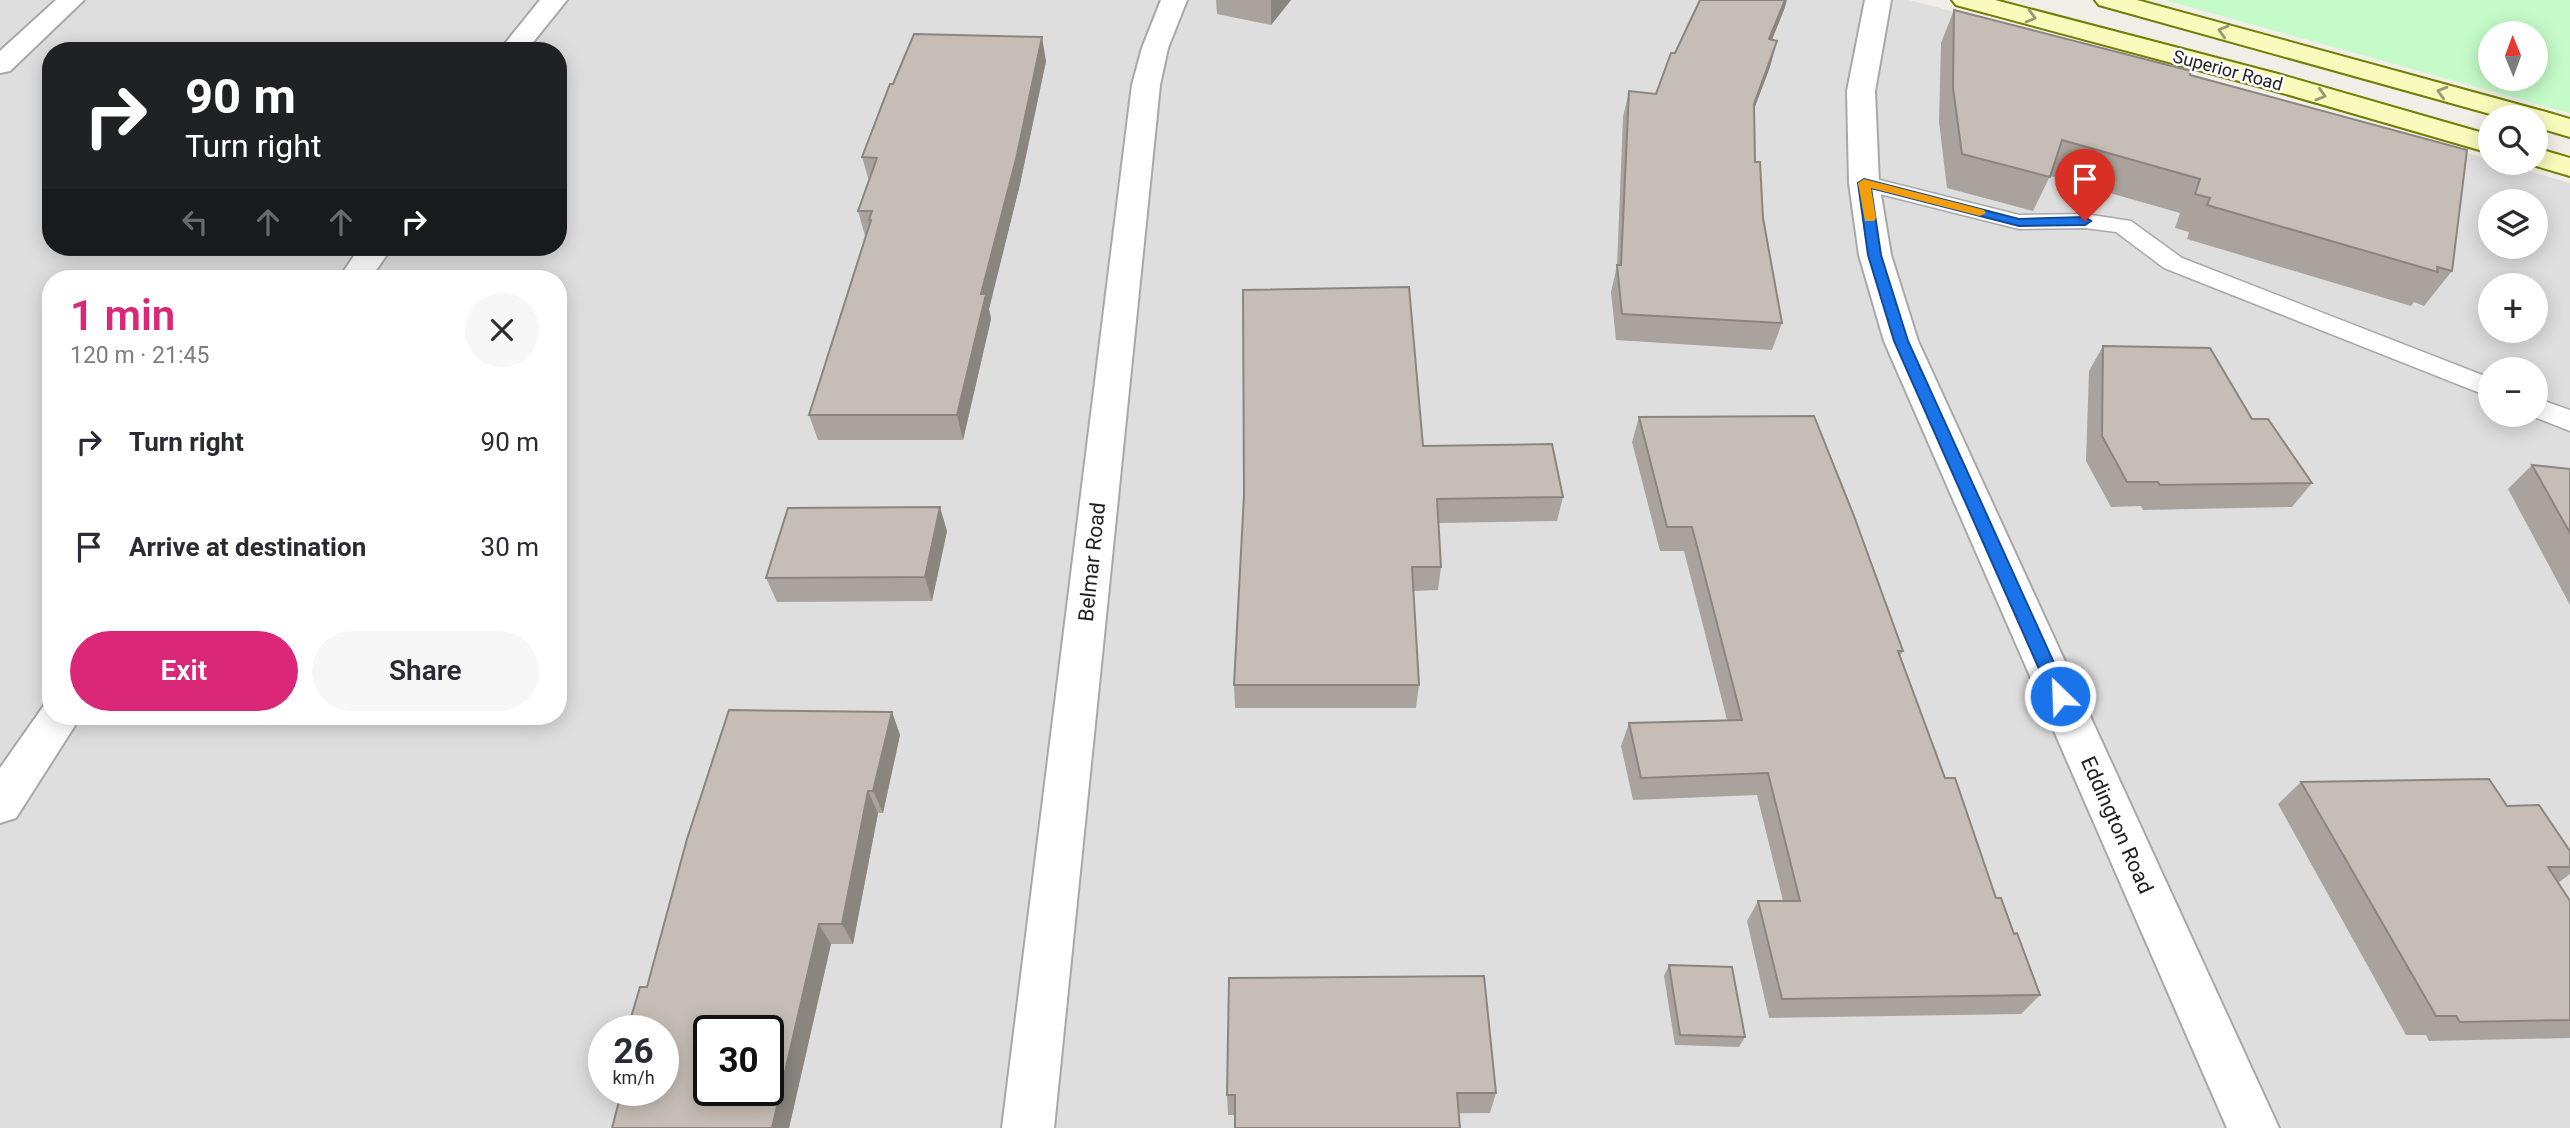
<!DOCTYPE html>
<html lang="en">
<head>
<meta charset="utf-8">
<style>
	body { margin:0; font-family:Roboto,sans-serif; background:#f7f7f7; color:#2b2b33; height:100vh; display:flex; flex-direction:column; font-size:26px; white-space:nowrap }
	* { box-sizing:border-box; margin:0 }
	p { font-size:23px; color:#7c7c81 }
	.icon { flex:none; width:38px; height:38px; fill:none; stroke:currentColor; stroke-width:2; stroke-linecap:round; stroke-linejoin:round }
	.map { position:relative; flex:1; overflow:hidden }
	.sheet { position:absolute; left:42px; top:270px; width:525px; height:455px; display:flex; flex-direction:column; background:#fff; border-radius:28px; box-shadow:0 4px 18px #0003 }
	.sheet>* { flex:none }
	.top-card { position:absolute; left:42px; top:42px; width:525px; height:214px; border-radius:28px; box-shadow:0 4px 18px #0003; background:#202124; color:#fff; overflow:hidden }
	.needle { width:46px; rotate:359deg }
	.tools { position:absolute; left:2478px; top:21px; display:grid; gap:14px }
	.tools a { display:grid; place-items:center; width:70px; height:70px; border-radius:50%; background:#fff; box-shadow:0 4px 18px #0003; font-size:35px }
	.speed { position:absolute; left:588px; top:1015px; display:flex; gap:14px; font-size:35px; font-weight:700; text-align:center }
	.speed>* { display:grid; place-content:center; width:91px; height:91px; border-radius:50%; background:#fff; box-shadow:0 4px 18px #0003; line-height:1 }
	.speed small { font-size:18px; font-weight:400 }
	.speed .limit { border:4px solid #111; border-radius:10px; background:#fff; color:#111 }
	.pin { position:absolute; display:grid; place-items:center; width:60px; height:60px; color:#fff; margin:-72px -30px; border-radius:50% 50% 50% 0; rotate:-45deg; box-shadow:0 0 7px #0007 }
	.pin .icon { rotate:45deg }
	.me { position:absolute; width:77px; margin:-38px; rotate:336deg; stroke-linejoin:round; filter:drop-shadow(0 0 5px #0008) }
	.turn { display:flex; align-items:center; gap:24px; height:147px; padding:0 28px; font-size:32px }
	.turn .icon { width:91px; height:91px; stroke-width:2.5 }
	.turn b { display:block; font-size:49px; line-height:60px }
	.lanes { display:flex; align-items:center; height:66px; padding:0 28px; background:#0003; justify-content:center; gap:35px; direction:ltr }
	.lanes .off { opacity:.35 }
	.round { display:grid; place-items:center; flex:none; width:74px; height:74px; border-radius:37px; background:#f7f7f7 }
	.headline { display:flex; align-items:center; justify-content:space-between; height:119px; padding:0 28px }
	h1 { font-size:42px; font-weight:600; line-height:52px; color:#db2777 }
	.action { display:flex; gap:14px; margin-top:auto; padding:14px 28px }
	.action a { flex:1; height:80px; border-radius:42px; background:#db2777; color:#fff; font-size:28px; font-weight:600; line-height:80px; text-align:center }
	.action a+a { background:#f7f7f7; color:#2b2b33 }
	ul { padding:0; list-style:none }
	li { display:flex; align-items:center; gap:21px; height:105px; padding:0 28px }
	li div { flex:1 }
	li b { display:block; font-size:26px }
	li em { font-style:normal }
	.map>svg:first-child { display:block }
	.residential { fill:#dfdede; fill-rule:evenodd }
	.park { fill:#c4fbc8; fill-rule:evenodd }
	.lines { fill:none; stroke-linecap:round; stroke-linejoin:round }
	.lane-casing { stroke:#a8a8a8; stroke-width:3 }
	.street-casing { stroke:#a8a8a8; stroke-width:4 }
	.secondary-casing { stroke:#707e02; stroke-width:4 }
	.lane { fill:#fff; fill-rule:evenodd }
	.street { fill:#fff; fill-rule:evenodd }
	.secondary { fill:#f8fbbb; fill-rule:evenodd }
	.wall { fill:#aaa39d; fill-rule:evenodd }
	.shaded-wall { fill:#8b857f }
	.building { fill:#c6beb6; stroke:#8b857f; stroke-width:2; fill-rule:evenodd }
	.oneway { stroke:#979976 }
	.route { fill:#1a73e8; stroke:#114b97; stroke-width:2 }
	.slow { fill:#f59e0b }
	.labels { text-anchor:middle; dominant-baseline:central; stroke-width:5; stroke-linejoin:round; paint-order:stroke }
	.far-street-label { font-size:18px; fill:#212121; stroke:#fff }
	.street-label { font-size:21px; fill:#212121; stroke:#fff }
</style>
</head>
<body>
<div class="map">
<svg width="2570" height="1128" viewBox="0 0 2570 1128">
	<rect width="100%" height="100%" fill="#f1eee7"/>
	<path class="residential" d="M 0,0 L 1909,0 L 2169,68 L 2359,121 L 2490,160 L 2490,163 L 2501,163 L 2570,183 L 2570,1128 L 0,1128 ZM 51,51 L 558,51 L 558,247 L 51,247 ZM 2490,201 L 2536,201 L 2536,247 L 2490,247 ZM 51,278 L 558,278 L 558,716 L 51,716 ZM 2490,285 L 2536,285 L 2536,331 L 2490,331 ZM 2490,369 L 2536,369 L 2536,415 L 2490,415 ZM 604,1031 L 663,1031 L 663,1090 L 604,1090 ZM 709,1031 L 768,1031 L 768,1090 L 709,1090 Z"/>
	<path class="park" d="M 2165,0 L 2570,0 L 2570,113 ZM 2490,33 L 2536,33 L 2536,79 L 2490,79 Z"/>
	<g class="lines">
		<g class="lane-casing">
			<path id="lane" d="M 1864,176 L 2019,215 L 2085,214 L 2131,221 L 2182,258 L 2490,378 L 2490,397 L 2164,268 L 2116,232 L 2085,228 L 2019,229 L 1856,188 L 1853,183 L 1856,178 Z
				M 2536,398 L 2570,410 L 2570,431 L 2529,415 L 2536,415 Z"/>
		</g>
		<g class="street-casing">
			<path id="street" d="M 56,0 L 84,0 L 10,71 L 0,73 L 0,51 Z
				M 540,0 L 567,0 L 526,51 L 499,51 Z
				M 1161,0 L 1187,0 L 1168,48 L 1160,85 L 1054,1128 L 1002,1128 L 1132,85 L 1142,48 Z
				M 1865,0 L 1891,0 L 1875,91 L 1879,183 L 1891,255 L 1918,341 L 2279,1128 L 2227,1128 L 1884,341 L 1859,255 L 1849,183 L 1847,91 Z
				M 360,247 L 392,247 L 371,278 L 339,278 Z
				M 51,702 L 51,716 L 81,716 L 16,818 L 0,823 L 0,768 L 45,704 Z"/>
		</g>
		<g class="secondary-casing">
			<path id="secondary" d="M 1952,0 L 1995,0 L 2278,74 L 2490,135 L 2490,153 L 2258,86 L 1956,5 Z
				M 2095,0 L 2137,0 L 2546,112 L 2570,119 L 2570,137 L 2536,127 L 2536,117 L 2501,117 L 2099,5 Z
				M 2536,148 L 2570,158 L 2570,176 L 2526,163 L 2536,163 Z"/>
		</g>
		<use href="#lane" class="lane"/>
		<use href="#street" class="street"/>
		<use href="#secondary" class="secondary"/>
	</g>
	<path class="wall" d="M 1216,0 L 1291,0 L 1271,25 L 1217,14 Z
		M 1785,7 L 1772,40 L 1770,67 L 1754,109 L 1755,162 L 1763,218 L 1782,323 L 1772,350 L 1616,340 L 1611,292 L 1617,266 L 1623,117 L 1629,91 L 1656,94 L 1675,53 Z
		M 1954,10 L 2190,75 L 2452,271 L 2424,306 L 2414,302 L 2411,306 L 2187,239 L 2189,232 L 2175,228 L 2180,213 L 2050,176 L 2033,211 L 1947,188 L 1939,122 L 1941,43 Z
		M 1046,61 L 1020,184 L 989,309 L 991,319 L 963,440 L 818,440 L 809,415 L 866,236 L 865,236 L 858,211 L 869,181 L 862,157 L 893,84 Z
		M 2103,346 L 2252,419 L 2312,483 L 2292,507 L 2143,510 L 2141,506 L 2111,507 L 2086,461 L 2089,371 Z
		M 1639,417 L 1903,651 L 1900,656 L 1945,778 L 1996,898 L 2014,934 L 2040,995 L 2021,1014 L 1769,1018 L 1747,921 L 1758,901 L 1783,901 L 1757,795 L 1633,800 L 1621,746 L 1629,723 L 1727,720 L 1684,551 L 1660,551 L 1632,442 Z
		M 1423,446 L 1563,497 L 1557,521 L 1438,523 L 1441,567 L 1438,590 L 1413,591 L 1419,685 L 1416,708 L 1235,708 L 1234,685 L 1244,495 Z
		M 2532,465 L 2570,469 L 2570,605 L 2508,489 Z
		M 947,531 L 932,601 L 777,602 L 766,578 Z
		M 729,710 L 892,712 L 900,735 L 883,813 L 878,813 L 853,944 L 831,944 L 789,1128 L 612,1128 L 620,1098 L 612,1090 L 663,1090 L 663,1031 L 627,1031 L 640,987 L 647,987 L 687,839 ZM 709,1031 L 768,1031 L 768,1090 L 709,1090 Z
		M 2301,782 L 2507,806 L 2570,851 L 2570,874 L 2558,883 L 2570,901 L 2570,1038 L 2429,1041 L 2426,1035 L 2406,1035 L 2278,804 Z
		M 1669,965 L 1745,1037 L 1739,1047 L 1675,1045 L 1664,976 Z
		M 1496,1093 L 1490,1113 L 1228,1115 L 1227,1095 Z"/>
	<path class="shaded-wall" d="M 1271,0 L 1291,0 L 1271,25 Z
		M 1785,0 L 1787,0 L 1785,7 L 1762,65 L 1769,39 Z
		M 1042,37 L 1046,61 L 1020,184 L 989,309 L 991,319 L 963,440 L 957,415 L 981,294 Z
		M 1777,41 L 1770,67 L 1746,130 L 1754,104 Z
		M 940,507 L 947,531 L 932,601 L 925,577 Z
		M 892,712 L 900,735 L 883,813 L 873,791 Z
		M 868,791 L 878,813 L 853,944 L 842,924 Z
		M 819,924 L 831,944 L 789,1128 L 772,1128 Z"/>
	<path class="building" d="M 1700,0 L 1785,0 L 1769,39 L 1777,41 L 1754,104 L 1755,162 L 1760,162 L 1763,218 L 1782,323 L 1622,314 L 1617,265 L 1621,265 L 1629,91 L 1656,94 L 1671,53 L 1675,53 Z
		M 1954,10 L 2191,71 L 2190,75 L 2467,150 L 2452,271 L 2437,267 L 2438,272 L 2207,205 L 2210,198 L 2195,194 L 2200,179 L 2062,140 L 2050,177 L 1962,154 L 1953,88 Z
		M 914,34 L 1042,37 L 1016,159 L 981,294 L 986,294 L 957,415 L 809,415 L 871,220 L 869,220 L 872,211 L 858,211 L 877,158 L 862,157 L 890,84 L 893,84 Z
		M 1409,287 L 1423,446 L 1552,444 L 1563,497 L 1437,499 L 1441,567 L 1412,567 L 1419,685 L 1234,685 L 1244,495 L 1243,290 Z
		M 2103,346 L 2210,348 L 2252,419 L 2268,419 L 2312,483 L 2160,485 L 2158,482 L 2127,482 L 2102,436 Z
		M 1814,416 L 1854,516 L 1903,651 L 1898,651 L 1945,778 L 1955,778 L 1996,898 L 2001,898 L 2014,934 L 2017,933 L 2040,995 L 1782,999 L 1758,901 L 1800,901 L 1768,773 L 1641,778 L 1629,723 L 1742,720 L 1692,527 L 1667,527 L 1639,417 Z
		M 2532,465 L 2570,469 L 2570,533 Z
		M 940,507 L 925,577 L 766,578 L 788,508 Z
		M 729,710 L 892,712 L 873,791 L 868,791 L 842,924 L 819,924 L 772,1128 L 612,1128 L 622,1090 L 663,1090 L 663,1031 L 627,1031 L 640,987 L 647,987 L 687,839 ZM 709,1031 L 768,1031 L 768,1090 L 709,1090 Z
		M 2489,779 L 2507,806 L 2539,805 L 2570,851 L 2570,867 L 2548,867 L 2570,901 L 2570,1020 L 2460,1022 L 2456,1016 L 2436,1016 L 2301,782 Z
		M 1669,965 L 1732,967 L 1745,1037 L 1680,1035 Z
		M 1484,976 L 1496,1093 L 1457,1093 L 1460,1128 L 1235,1128 L 1235,1095 L 1227,1095 L 1229,978 Z"/>
	<defs><path id="oneway-chevron" d="M-2-3.5L2.5 0L-2 3.5" fill="none" stroke-width="1.6" stroke-linecap="round" stroke-linejoin="round" transform="scale(1.75)"/></defs>
	<g class="oneway">
		<use href="#oneway-chevron" transform="translate(2031 17) rotate(15)"/>
		<use href="#oneway-chevron" transform="translate(2223 31) rotate(-164)"/>
		<use href="#oneway-chevron" transform="translate(2442 92) rotate(-164)"/>
		<use href="#oneway-chevron" transform="translate(2321 95) rotate(16)"/>
	</g>
	<path class="route" d="M 1864,179 L 2019,219 L 2085,217 L 2091,221 L 2085,225 L 2019,226 L 1871,188 L 1881,255 L 1908,341 L 2069,696 L 2066,702 L 2054,702 L 2051,696 L 1894,341 L 1868,255 L 1858,183 Z"/>
	<path class="slow" d="M 1864,179 L 1984,210 L 1986,213 L 1980,216 L 1871,188 L 1876,218 L 1874,221 L 1865,221 L 1858,183 Z"/>
	<g class="labels">
		<g class="far-street-label">
			<text transform="translate(2228 70) rotate(15)">Superior Road</text>
		</g>
		<g class="street-label">
			<text transform="translate(1092 562) rotate(-84)">Belmar Road</text>
			<text transform="translate(2117 825) rotate(66)">Eddington Road</text>
		</g>
	</g>
</svg>
<div class="tools">
<a><svg class="needle" viewBox="-14 -14 28 28"><path d="M0-13l5 13h-10z" fill="#e53935"/><path d="M0 13l5-13h-10z" fill="#7c7c81"/></svg></a>
<a><svg class="icon" aria-label="search" viewBox="0 0 24 24"><circle cx="10" cy="10" r="6"/><path d="M15 15l6 6"/></svg></a>
<a><svg class="icon" aria-label="layers" viewBox="0 0 24 24"><path d="M12 4l9 5-9 5-9-5zM3 14l9 5 9-5"/></svg></a>
<a>+</a>
<a>−</a>
</div>
<div class="speed"><div>26<small>km/h</small></div><div class="limit">30</div></div>
<div class="pin" style="left:2085px;top:221px;background:#d93025"><svg class="icon" aria-label="arrive" viewBox="0 0 24 24"><path d="M6 21V4h12l-3 4 3 4H6"/></svg></div>
<svg class="me" style="left:2060px;top:696px" viewBox="-20 -20 40 40"><circle r="17" fill="#1a73e8" stroke="#fff" stroke-width="3"/><path d="M0-11L8 9 0 5-8 9z" fill="#fff"/></svg>
<div class="top-card">
<div class="turn"><svg class="icon" aria-label="right" viewBox="0 0 24 24"><path d="M7 20v-9h11M14 6l5 5-5 5"/></svg><div><b>90 m</b>Turn right</div></div>
<div class="lanes"><svg class="icon off" aria-label="left" viewBox="0 0 24 24"><path d="M17 20v-9H6M10 6l-5 5 5 5"/></svg><svg class="icon off" aria-label="ahead" viewBox="0 0 24 24"><path d="M12 20V5M6 11l6-6 6 6"/></svg><svg class="icon off" aria-label="ahead" viewBox="0 0 24 24"><path d="M12 20V5M6 11l6-6 6 6"/></svg><svg class="icon" aria-label="right" viewBox="0 0 24 24"><path d="M7 20v-9h11M14 6l5 5-5 5"/></svg></div>
</div>
<section class="sheet">
<div class="headline"><div><h1>1 min</h1><p>120 m · 21:45</p></div><a class="round"><svg class="icon" aria-label="close" viewBox="0 0 24 24"><path d="M6 6l12 12M18 6L6 18"/></svg></a></div>
<ul>
<li><svg class="icon" aria-label="right" viewBox="0 0 24 24"><path d="M7 20v-9h11M14 6l5 5-5 5"/></svg><div><b>Turn right</b></div><em>90 m</em></li>
<li><svg class="icon" aria-label="arrive" viewBox="0 0 24 24"><path d="M6 21V4h12l-3 4 3 4H6"/></svg><div><b>Arrive at destination</b></div><em>30 m</em></li>
</ul>
<div class="action"><a>Exit</a><a>Share</a></div>
</section>
</div>
</body>
</html>
